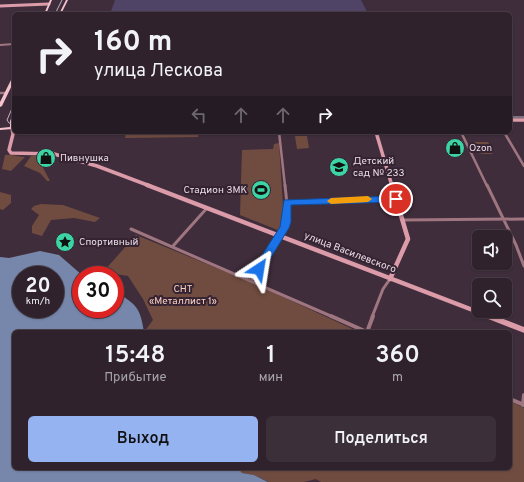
<!DOCTYPE html>
<html lang="ru">
<head>
<meta charset="utf-8">
<style>
	body { margin:0; font-family:Overpass,sans-serif; background:#3b2f39; color:#f1f3f6; height:100vh; display:flex; flex-direction:column; font-size:15px; white-space:nowrap }
	* { box-sizing:border-box; margin:0 }
	p { font-size:13px; color:#a7a4aa }
	.icon { flex:none; width:22px; height:22px; fill:none; stroke:currentColor; stroke-width:2; stroke-linecap:round; stroke-linejoin:round }
	.map { position:relative; flex:1; overflow:hidden }
	.details { position:absolute; left:12px; top:330px; width:500px; height:140px; display:flex; flex-direction:column; background:#2f222d; border-radius:6px; box-shadow:0 1px 3px #0004,0 0 0 1px #4a3f49 }
	.details>* { flex:none }
	.hud { position:absolute; left:12px; top:12px; width:500px; height:122px; border-radius:6px; box-shadow:0 1px 3px #0004,0 0 0 1px #4a3f49; background:#2f222d; color:#f1f3f6; overflow:hidden }
	.tools { position:absolute; left:472px; top:230px; display:grid; gap:8px }
	.tools a { display:grid; place-items:center; width:40px; height:40px; border-radius:6px; background:#2f222d; box-shadow:0 1px 3px #0004,0 0 0 1px #4a3f49; font-size:20px }
	.speed { position:absolute; left:12px; top:266px; display:flex; gap:8px; font-size:20px; font-weight:700; text-align:center }
	.speed>* { display:grid; place-content:center; width:52px; height:52px; border-radius:50%; background:#2f222d; box-shadow:0 1px 3px #0004,0 0 0 1px #4a3f49; line-height:1 }
	.speed small { font-size:10px; font-weight:400 }
	.speed .limit { border:6px solid #d22; background:#fff; color:#111 }
	.pin { position:absolute; display:grid; place-items:center; width:34px; height:34px; color:#fff; margin:-17px; border:2px solid #fff; border-radius:50%; box-shadow:0 1px 4px #0007 }
	.me { position:absolute; width:44px; margin:-22px; rotate:33deg; stroke-linejoin:round; filter:drop-shadow(0 0 3px #0008) }
	.turn { display:flex; align-items:center; gap:14px; height:84px; padding:0 16px; font-size:18px }
	.turn .icon { width:52px; height:52px; stroke-width:2.5 }
	.turn b { display:block; font-size:28px; line-height:34px }
	.lanes { display:flex; align-items:center; height:38px; padding:0 16px; background:#0003; justify-content:center; gap:20px; direction:ltr }
	.lanes .off { opacity:.35 }
	.eta { display:flex; justify-content:space-evenly; align-items:center; height:68px; text-align:center }
	.eta b { font-size:24px; font-weight:600; line-height:28px }
	.action { display:flex; gap:8px; margin-top:auto; padding:8px 16px }
	.action a { flex:1; height:46px; border-radius:6px; background:#95b2f1; color:#111; font-size:16px; font-weight:600; line-height:46px; text-align:center }
	.action a+a { background:#3b2f39; color:#f1f3f6 }
	.map>svg:first-child { display:block }
	.green { fill:#704c40 }
	.water { fill:#7787ab; fill-rule:evenodd }
	.building { fill:#4f4466 }
	.lines { fill:none; stroke-linecap:round; stroke-linejoin:round }
	.street-far3 { stroke:#9f767f; stroke-width:2 }
	.street-far2 { stroke:#9f767f; stroke-width:2.5 }
	.street-far1 { stroke:#9f767f; stroke-width:3 }
	.street { stroke:#9f767f; stroke-width:4 }
	.secondary-far3 { stroke:#dc9ba9; stroke-width:3 }
	.secondary-far2 { stroke:#dc9ba9; stroke-width:3.5 }
	.secondary-far1 { stroke:#dc9ba9; stroke-width:4.5 }
	.secondary { stroke:#dc9ba9; stroke-width:5.5 }
	.primary { fill:#f6c3cd; fill-rule:evenodd }
	.tram { stroke:#c1b4bf; stroke-width:1 }
	.route { fill:#1a73e8; stroke:#114b97 }
	.slow { fill:#f59e0b }
	.labels { text-anchor:middle; dominant-baseline:central; stroke-width:4; stroke-linejoin:round; paint-order:stroke }
	.poi-label { font-size:10px; fill:#e8dce6; stroke:#352332; text-anchor:start }
	.street-label { font-size:10px; fill:#e8dce6; stroke:#352332 }
	.park-label { font-size:10px; fill:#fcd1c3; stroke:#352332 }
</style>
</head>
<body>
<div class="map">
<svg width="524" height="482" viewBox="0 0 524 482">
	<rect width="100%" height="100%" fill="#3f2d3c"/>
	<path class="green" d="M 126,132 L 198,132 L 198,137 L 125,138 Z
		M 295,136 L 307,136 L 309,148 L 297,149 Z
		M 471,142 L 488,142 L 493,152 L 492,154 C 478,154 477,155 471,142 Z
		M 279,143 L 284,221 L 280,231 L 240,215 L 242,150 L 273,149 L 274,144 Z
		M 5,155 C 10,154 18,157 25,157 L 11,171 L 2,169 Z
		M 31,156 L 37,156 L 50,181 L 47,181 L 40,173 L 24,166 Z
		M 0,192 L 11,195 L 11,203 L 3,210 L 0,209 Z
		M 41,204 L 63,205 L 100,218 L 95,222 L 74,218 L 51,220 L 42,236 L 32,233 L 32,226 L 39,215 L 31,209 L 34,206 Z
		M 136,235 L 251,282 L 359,332 L 144,332 L 153,320 L 143,299 L 128,276 L 103,272 Z
		M 510,401 L 524,408 L 524,482 L 321,482 L 316,479 L 304,482 L 269,482 L 254,475 L 242,473 L 238,468 L 510,468 Z"/>
	<path class="water" d="M 40,251 L 59,255 L 82,275 L 75,281 L 81,285 L 81,309 L 115,309 L 115,291 C 136,305 140,306 144,332 L 14,332 L 14,468 L 238,468 L 242,473 L 254,475 L 268,482 L 0,482 L 0,257 L 9,258 ZM 21,275 L 55,275 L 55,309 L 21,309 Z"/>
	<path class="building" d="M 115,0 L 361,0 L 368,14 L 110,14 Z"/>
	<g class="lines">
		<path class="street-far3" d="M 0,45 L 14,44"/>
		<path class="street-far2" d="M 0,93 L 6,93
			M 279,132 L 285,186
			M 461,132 L 487,186
			M 504,132 L 524,166"/>
		<path class="street-far1" d="M 487,185 L 516,245 L 524,266
			M 287,202 L 396,199
			M 402,220 L 524,219
			M 131,229 L 333,317
			M 173,246 L 207,208
			M 252,280 C 264,262 280,244 286,223 C 289,211 286,197 285,185
			M 372,317 L 383,289 L 390,279"/>
		<path class="street" d="M 331,316 L 367,332
			M 367,332 L 373,316
			M 510,399 L 524,405
			M 523,405 L 524,395"/>
		<path class="secondary-far3" d="M 0,6 L 49,4"/>
		<path class="secondary-far2" d="M 510,120 L 524,120
			M 14,128 L 12,128 L 13,134 L 9,150 L 11,153 L 54,154 L 97,166 L 150,186
			M 376,132 L 392,186"/>
		<path class="secondary-far1" d="M 147,185 L 491,317
			M 390,279 L 408,239 L 392,185"/>
		<path class="secondary" d="M 488,316 L 524,330"/>
		<path class="primary" d="M 50,0 L 52,0 L 46,14 L 44,14 Z
			M 66,0 L 68,0 L 61,14 L 59,14 Z
			M 13,76 L 14,76 L 14,81 L 2,106 L 0,107 L 0,102 Z
			M 13,114 L 14,114 L 13,129 L 0,130 L 0,128 L 10,127 L 10,121 Z"/>
		<path class="tram" d="M 55,14 L 62,0
			M 14,104 L 7,120 L 9,123 L 14,125
			M 510,117 L 524,117"/>
	</g>
	<path class="route" d="M 396,196 L 400,199 L 396,202 L 291,205 L 291,222 L 289,228 L 262,272 L 255,272 L 254,269 L 255,266 L 280,227 L 284,200 Z"/>
	<path class="slow" d="M 368,196 L 372,199 L 368,202 L 331,204 L 327,201 L 331,198 Z"/>
	<defs>
		<g id="shop-disc" transform="scale(1)"><circle r="9.5" fill="#3cd4a4" stroke="#352332"/><path d="M-5-2.5h2.3a2.7 3.5 0 0 1 5.4 0H5L5.5 6h-11ZM-1.5-2.5h3a1.5 2.3 0 0 0-3 0Z" fill="#111"/></g>
		<g id="school-disc" transform="scale(1)"><circle r="9.5" fill="#3cd4a4" stroke="#352332"/><path d="M0-5L7-2L0 1L-7-2ZM-4 1L0 2.5L4 1V4Q0 6-4 4Z" fill="#111"/></g>
		<g id="stadium-disc" transform="scale(1)"><circle r="9.5" fill="#3cd4a4" stroke="#352332"/><path d="M0-5a6.5 5 0 1 0 0 10a6.5 5 0 1 0 0-10ZM-3.5-1.8h7v3.6h-7Z" fill="#111"/></g>
		<g id="sight-disc" transform="scale(1)"><circle r="9.5" fill="#3cd4a4" stroke="#352332"/><path d="M0-6L1.8-2.2L6-1.7L2.9 1.2L3.7 5.4L0 3.3L-3.7 5.4L-2.9 1.2L-6-1.7L-1.8-2.2Z" fill="#111"/></g>
	</defs>
	<g fill-rule="evenodd">
		<use href="#shop-disc" x="455" y="148"/>
		<use href="#shop-disc" x="46" y="158"/>
		<use href="#school-disc" x="339" y="167"/>
		<use href="#stadium-disc" x="261" y="190"/>
		<use href="#sight-disc" x="65" y="242"/>
	</g>
	<g class="labels">
		<g class="poi-label">
			<text x="469" y="148">Ozon</text>
			<text x="60" y="158">Пивнушка</text>
			<text x="353" y="161">Детский<tspan x="353" dy="12">сад № 233</tspan></text>
			<text x="247" y="190" text-anchor="end">Стадион ЗМК</text>
			<text x="79" y="242">Спортивный</text>
		</g>
		<g class="street-label">
			<text transform="translate(350 253) rotate(21)">улица Василевского</text>
		</g>
		<g class="park-label">
			<text x="183" y="289">СНТ<tspan x="183" dy="12">«Металлист 1»</tspan></text>
		</g>
	</g>
</svg>
<div class="tools">
<a><svg class="icon" aria-label="sound" viewBox="0 0 24 24"><path d="M4 9h4l5-4v14l-5-4H4zM17 9q2 3 0 6"/></svg></a>
<a><svg class="icon" aria-label="search" viewBox="0 0 24 24"><circle cx="10" cy="10" r="6"/><path d="M15 15l6 6"/></svg></a>
</div>
<div class="speed"><div>20<small>km/h</small></div><div class="limit">30</div></div>
<div class="pin" style="left:396px;top:199px;background:#d93025"><svg class="icon" aria-label="arrive" viewBox="0 0 24 24"><path d="M6 21V4h12l-3 4 3 4H6"/></svg></div>
<svg class="me" style="left:259px;top:269px" viewBox="-20 -20 40 40"><path d="M0-17L14 15 0 8-14 15z" fill="#1a73e8" stroke="#fff" stroke-width="4"/></svg>
<div class="hud">
<div class="turn"><svg class="icon" aria-label="right" viewBox="0 0 24 24"><path d="M7 20v-9h11M14 6l5 5-5 5"/></svg><div><b>160 m</b>улица Лескова</div></div>
<div class="lanes"><svg class="icon off" aria-label="left" viewBox="0 0 24 24"><path d="M17 20v-9H6M10 6l-5 5 5 5"/></svg><svg class="icon off" aria-label="ahead" viewBox="0 0 24 24"><path d="M12 20V5M6 11l6-6 6 6"/></svg><svg class="icon off" aria-label="ahead" viewBox="0 0 24 24"><path d="M12 20V5M6 11l6-6 6 6"/></svg><svg class="icon" aria-label="right" viewBox="0 0 24 24"><path d="M7 20v-9h11M14 6l5 5-5 5"/></svg></div>
</div>
<section class="details">
<div class="eta">
<div><b>15:48</b><p>Прибытие</p></div>
<div><b>1</b><p>мин</p></div>
<div><b>360</b><p>m</p></div>
</div>
<div class="action"><a>Выход</a><a>Поделиться</a></div>
</section>
</div>
</body>
</html>
